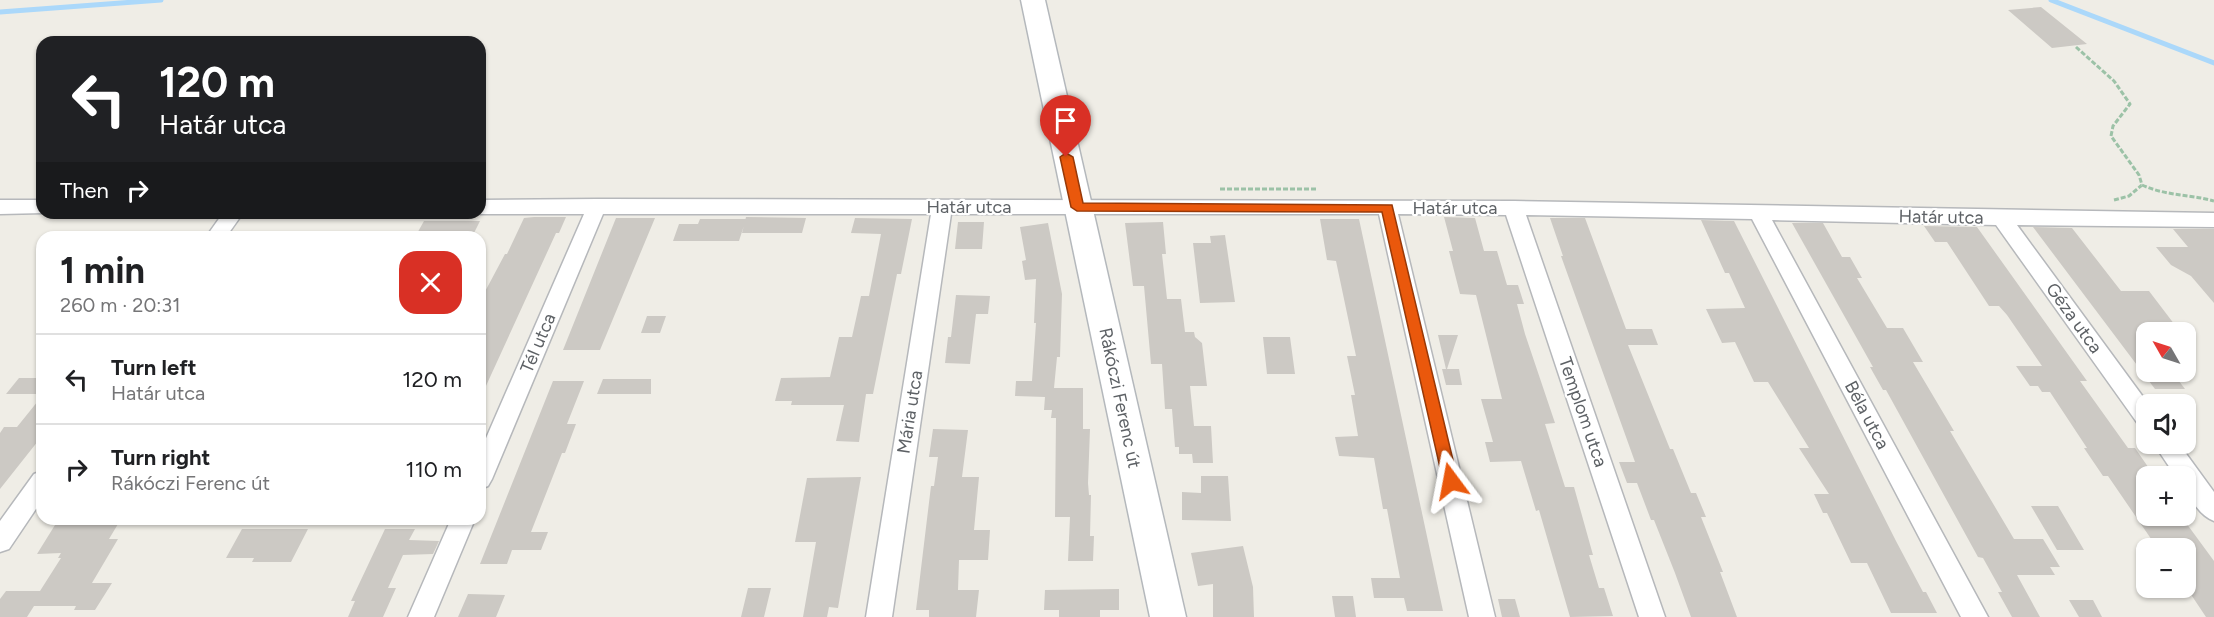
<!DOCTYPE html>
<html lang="en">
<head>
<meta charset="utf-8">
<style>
	body { margin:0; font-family:Figtree,sans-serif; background:#f2f2f2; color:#202124; height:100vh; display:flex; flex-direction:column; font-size:22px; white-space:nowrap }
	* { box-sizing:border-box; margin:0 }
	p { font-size:20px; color:#757577 }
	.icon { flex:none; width:33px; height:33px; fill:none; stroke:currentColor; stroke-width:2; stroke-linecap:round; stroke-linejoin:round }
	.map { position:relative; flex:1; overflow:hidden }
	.sheet { position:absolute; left:36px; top:231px; width:450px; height:294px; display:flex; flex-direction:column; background:#fff; border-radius:18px; box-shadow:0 2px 4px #0004 }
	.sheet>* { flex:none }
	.hud { position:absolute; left:36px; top:36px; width:450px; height:183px; border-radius:18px; box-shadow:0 2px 4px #0004; background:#202124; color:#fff; overflow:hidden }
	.needle { width:39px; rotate:309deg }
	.tools { position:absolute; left:2136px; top:322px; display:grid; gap:12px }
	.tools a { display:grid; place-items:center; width:60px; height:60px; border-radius:12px; background:#fff; box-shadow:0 2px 4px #0004; font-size:30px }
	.pin { position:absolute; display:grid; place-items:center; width:51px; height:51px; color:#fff; margin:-62px -26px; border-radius:50% 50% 50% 0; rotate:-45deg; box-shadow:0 0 6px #0007 }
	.pin .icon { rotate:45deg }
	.me { position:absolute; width:66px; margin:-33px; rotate:347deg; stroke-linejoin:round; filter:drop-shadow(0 0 4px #0008) }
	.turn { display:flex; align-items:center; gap:21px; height:126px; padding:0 24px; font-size:27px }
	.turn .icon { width:78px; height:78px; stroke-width:2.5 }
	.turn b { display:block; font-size:42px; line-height:51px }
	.then { display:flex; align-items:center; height:57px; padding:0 24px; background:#0003; gap:12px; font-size:22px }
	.round { display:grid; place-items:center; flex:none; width:63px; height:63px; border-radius:18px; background:#f2f2f2 }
	.head { display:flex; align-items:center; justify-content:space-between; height:102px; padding:0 24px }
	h1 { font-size:36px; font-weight:700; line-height:45px }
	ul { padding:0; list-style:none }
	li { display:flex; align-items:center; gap:18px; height:90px; padding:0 24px; border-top:2px solid #e0e0e0 }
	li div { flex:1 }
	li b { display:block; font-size:22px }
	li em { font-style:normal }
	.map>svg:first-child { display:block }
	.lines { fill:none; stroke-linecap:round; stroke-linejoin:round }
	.stream { stroke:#abd8fa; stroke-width:5 }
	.building { fill:#ccc9c4 }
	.street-casing { stroke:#b6b8bb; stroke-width:3 }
	.secondary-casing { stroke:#b4b8bc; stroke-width:3 }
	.path { stroke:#9cc2a7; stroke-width:3; stroke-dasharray:5 2; stroke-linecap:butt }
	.street { fill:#fff; fill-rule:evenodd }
	.secondary { fill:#fff; fill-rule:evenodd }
	.route { fill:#ea580c; stroke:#983908; stroke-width:1.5 }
	.labels { text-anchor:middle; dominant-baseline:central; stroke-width:4.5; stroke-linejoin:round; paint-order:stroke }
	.street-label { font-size:18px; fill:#5d6165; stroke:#fff }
</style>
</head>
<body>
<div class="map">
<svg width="2214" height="617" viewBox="0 0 2214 617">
	<rect width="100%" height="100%" fill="#efede6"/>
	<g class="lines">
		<path class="stream" d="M 2051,0 L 2214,63
			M 0,12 L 161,0"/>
	</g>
	<path class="building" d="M 2041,7 L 2087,44 L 2052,48 L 2008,10 Z
		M 534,217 L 566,217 L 559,233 L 556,233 L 480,399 L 480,301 L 505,254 L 507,254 L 524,218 Z
		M 746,217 L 806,218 L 802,233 L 742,233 Z
		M 1444,217 L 1475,218 L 1484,251 L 1497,251 L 1507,285 L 1518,285 L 1524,304 L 1517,304 L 1525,334 L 1555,423 L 1545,424 L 1565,487 L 1574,487 L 1593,555 L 1589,555 L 1599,588 L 1604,588 L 1613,616 L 1570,617 L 1539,510 L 1536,511 L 1521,461 L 1490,462 L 1485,442 L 1493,442 L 1481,399 L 1502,399 L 1476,295 L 1460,294 L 1449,251 L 1453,251 Z
		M 616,218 L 655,218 L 600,350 L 563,350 Z
		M 855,218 L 912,219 L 901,274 L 897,274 L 873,394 L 866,394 L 859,442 L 836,441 L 844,405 L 791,405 L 792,401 L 775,401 L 781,378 L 830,377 L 839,337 L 852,337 L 861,296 L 869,296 L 881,234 L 851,233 Z
		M 1550,218 L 1585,218 L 1626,329 L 1652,329 L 1658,345 L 1628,345 L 1670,449 L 1673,449 L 1691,493 L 1696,493 L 1706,517 L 1701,517 L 1723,572 L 1720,572 L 1737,617 L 1691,617 L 1675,573 L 1654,520 L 1651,520 L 1637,483 L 1627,483 L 1619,462 L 1635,462 L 1561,256 L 1563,256 Z
		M 700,219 L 746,219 L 739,241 L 673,241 L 679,224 L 698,224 Z
		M 1320,219 L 1359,219 L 1443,611 L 1407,611 L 1404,598 L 1374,598 L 1371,578 L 1400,578 L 1387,509 L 1383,509 L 1374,458 L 1339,456 L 1335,437 L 1358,436 L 1351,395 L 1355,395 L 1347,356 L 1356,356 L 1336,261 L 1327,260 Z
		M 1701,220 L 1734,221 L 1896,541 L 1923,592 L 1926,592 L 1937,613 L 1891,613 L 1867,563 L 1851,563 L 1827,513 L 1823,513 L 1814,494 L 1829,494 L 1799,448 L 1809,448 L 1768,382 L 1754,382 L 1735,342 L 1722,343 L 1706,309 L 1745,308 L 1729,273 L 1725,273 Z
		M 424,221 L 480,221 L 472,237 L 415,237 Z
		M 958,222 L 984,222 L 982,249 L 955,249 Z
		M 1163,222 L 1166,254 L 1162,254 L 1167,299 L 1181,299 L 1185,332 L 1194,332 L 1195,337 L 1202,343 L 1207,386 L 1190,386 L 1194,426 L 1211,426 L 1213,463 L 1193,463 L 1192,454 L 1179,454 L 1179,447 L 1175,447 L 1172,409 L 1165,409 L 1162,364 L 1151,364 L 1144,286 L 1133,286 L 1125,223 Z
		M 1048,223 L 1062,294 L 1060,357 L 1057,357 L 1054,388 L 1083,388 L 1083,429 L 1090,429 L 1088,483 L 1089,495 L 1091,495 L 1090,536 L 1094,536 L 1093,561 L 1068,561 L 1070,517 L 1055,517 L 1056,418 L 1051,418 L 1052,410 L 1044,410 L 1045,397 L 1015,396 L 1016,381 L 1032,381 L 1036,323 L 1034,323 L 1036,279 L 1025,280 L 1022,261 L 1026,260 L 1020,227 Z
		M 1792,223 L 1823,223 L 1842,257 L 1850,257 L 1862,278 L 1857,278 L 1887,328 L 1903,328 L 1923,362 L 1913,362 L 1954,431 L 1950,431 L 2014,539 L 2043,539 L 2060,567 L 2050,567 L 2055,575 L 2017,575 L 2040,617 L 2012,617 L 1998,592 L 2002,592 L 1983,558 L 1978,557 L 1886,390 L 1883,390 L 1870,367 L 1873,367 Z
		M 1924,226 L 1977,227 L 2087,381 L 2080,381 L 2128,448 L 2135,448 L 2155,477 L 2146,477 L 2146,516 L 2181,516 L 2214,561 L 2214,617 L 2206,617 L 2186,587 L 2186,549 L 2158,549 L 2108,476 L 2103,476 L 2084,448 L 2087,448 L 2050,392 L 2042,392 L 2038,386 L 2030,386 L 2016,366 L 2042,366 L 2007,315 L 1999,306 L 1989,306 L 1947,242 L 1935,242 Z
		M 2033,227 L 2072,228 L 2121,291 L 2149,291 L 2181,333 L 2146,333 L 2146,372 L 2172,372 L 2185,389 L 2155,389 Z
		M 2173,229 L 2214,229 L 2214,303 L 2191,276 L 2171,265 L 2156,247 L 2188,247 Z
		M 1225,235 L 1235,302 L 1200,303 L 1193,243 L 1211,243 L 1210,236 Z
		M 956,295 L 990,296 L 988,314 L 976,314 L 970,364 L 945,363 L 948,337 L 951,337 Z
		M 647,316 L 666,316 L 660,333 L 641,333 Z
		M 1438,335 L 1458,335 L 1447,369 L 1459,369 L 1462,385 L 1446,385 L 1442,369 L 1446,369 Z
		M 1263,337 L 1290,337 L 1295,374 L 1267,374 Z
		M 19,378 L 42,378 L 42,394 L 6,394 Z
		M 603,379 L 651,379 L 651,394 L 597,394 Z
		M 553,381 L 584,381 L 567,424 L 576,424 L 565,453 L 562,453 L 531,532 L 548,532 L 541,550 L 512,550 L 507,564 L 480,564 Z
		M 42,396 L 42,436 L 0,489 L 0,433 L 4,427 L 17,427 Z
		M 933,429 L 968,430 L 962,477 L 979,477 L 974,530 L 990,530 L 988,560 L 959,560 L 958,590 L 979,590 L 976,617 L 929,617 L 929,610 L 916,610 L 931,486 L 934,486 L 938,457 L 929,457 Z
		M 1201,476 L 1228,476 L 1231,521 L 1182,520 L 1182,492 L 1201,493 Z
		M 861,477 L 838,608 L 829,607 L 827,617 L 803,617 L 816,542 L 795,542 L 807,478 Z
		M 2031,506 L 2058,506 L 2084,550 L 2057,550 Z
		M 118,524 L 109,539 L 118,539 L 92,583 L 112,583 L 95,610 L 74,610 L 76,606 L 34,606 L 27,617 L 0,617 L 0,599 L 6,591 L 40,591 L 61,558 L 58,558 L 61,553 L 37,554 L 55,525 Z
		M 242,529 L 308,529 L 291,562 L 252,562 L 254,558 L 226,558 Z
		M 385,529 L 415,529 L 409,540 L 439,541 L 433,554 L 403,555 L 388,588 L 396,588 L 383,617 L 348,617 L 355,601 L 351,601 Z
		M 1243,546 L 1253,587 L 1254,617 L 1213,617 L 1213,584 L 1198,586 L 1191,553 Z
		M 748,588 L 771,588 L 764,617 L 741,617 Z
		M 1119,589 L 1119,610 L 1100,610 L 1100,617 L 1059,617 L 1059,610 L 1044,610 L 1045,590 Z
		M 468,594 L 505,595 L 496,617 L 458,617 Z
		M 1332,596 L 1353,596 L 1356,617 L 1335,617 Z
		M 1498,599 L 1515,599 L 1520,617 L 1502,617 Z
		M 2069,600 L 2093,600 L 2102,617 L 2079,617 Z"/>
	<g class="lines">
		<g class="street-casing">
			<path id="street" d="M 597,199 L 1514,201 L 2214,213 L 2214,227 L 2017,225 L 2149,405 L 2146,405 L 2146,427 L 2138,424 L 1996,225 L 1772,220 L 1988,617 L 1961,617 L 1752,219 L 1526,215 L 1665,617 L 1639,617 L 1506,215 L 1398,214 L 1495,617 L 1469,617 L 1379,214 L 951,214 L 892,617 L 866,617 L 931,214 L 603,214 L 492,479 L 488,486 L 480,489 L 480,452 L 584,214 L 480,214 L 478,213 L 480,213 L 480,200 Z
				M 0,200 L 42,200 L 42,213 L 44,213 L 0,214 Z
				M 223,213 L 243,213 L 226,237 L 206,237 Z
				M 2154,444 L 2179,444 L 2214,492 L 2214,521 C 2198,515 2186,494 2186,477 L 2176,477 Z
				M 42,471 L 42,500 L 9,549 L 0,552 L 0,521 L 34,474 Z
				M 451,519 L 475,519 L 434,617 L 408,617 Z"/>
		</g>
		<g class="secondary-casing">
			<path id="secondary" d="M 1021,0 L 1045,0 L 1186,617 L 1150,617 Z"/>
		</g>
		<path class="path" d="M 2076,47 L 2114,81 L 2130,104 L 2113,126 L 2111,136 L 2139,175 L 2142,185
			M 2142,185 C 2166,196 2189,194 2214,201
			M 1220,189 L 1318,189
			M 2114,200 L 2129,196 L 2142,185"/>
		<use href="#street" class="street"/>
		<use href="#secondary" class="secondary"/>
	</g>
	<path class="route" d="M 1066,153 L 1073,157 L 1083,203 L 1392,205 L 1458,481 L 1456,485 L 1451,487 L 1445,485 L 1443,481 L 1382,212 L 1077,211 L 1071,207 L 1060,157 Z"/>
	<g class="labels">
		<g class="street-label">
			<text x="969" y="207">Határ utca</text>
			<text x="1455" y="208">Határ utca</text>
			<text transform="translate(1941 217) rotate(1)">Határ utca</text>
			<text transform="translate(2074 318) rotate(54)">Géza utca</text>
			<text transform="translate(538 343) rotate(-67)">Tél utca</text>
			<text transform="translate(1120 398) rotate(78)">Rákóczi Ferenc út</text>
			<text transform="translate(910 412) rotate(-81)">Mária utca</text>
			<text transform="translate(1583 412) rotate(71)">Templom utca</text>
			<text transform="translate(1867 415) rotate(62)">Béla utca</text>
		</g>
	</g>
</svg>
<div class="tools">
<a><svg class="needle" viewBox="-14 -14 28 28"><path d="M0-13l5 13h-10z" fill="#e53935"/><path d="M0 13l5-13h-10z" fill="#757577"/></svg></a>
<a><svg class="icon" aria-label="sound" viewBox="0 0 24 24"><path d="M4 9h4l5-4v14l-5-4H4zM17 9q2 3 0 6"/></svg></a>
<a>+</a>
<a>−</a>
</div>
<div class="pin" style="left:1066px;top:157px;background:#d93025"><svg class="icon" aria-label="arrive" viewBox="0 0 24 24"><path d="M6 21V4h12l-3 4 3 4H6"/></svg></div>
<svg class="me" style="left:1451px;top:481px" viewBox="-20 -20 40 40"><path d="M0-17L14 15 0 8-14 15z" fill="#ea580c" stroke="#fff" stroke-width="4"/></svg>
<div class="hud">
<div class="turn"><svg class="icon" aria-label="left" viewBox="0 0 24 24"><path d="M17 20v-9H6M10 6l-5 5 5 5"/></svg><div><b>120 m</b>Határ utca</div></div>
<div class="then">Then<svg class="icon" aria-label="right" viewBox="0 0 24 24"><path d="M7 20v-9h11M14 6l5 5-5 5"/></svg></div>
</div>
<section class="sheet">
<div class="head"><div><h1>1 min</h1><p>260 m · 20:31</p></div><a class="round" style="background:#d93025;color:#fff"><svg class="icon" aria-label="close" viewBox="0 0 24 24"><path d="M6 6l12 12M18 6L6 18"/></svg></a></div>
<ul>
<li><svg class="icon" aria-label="left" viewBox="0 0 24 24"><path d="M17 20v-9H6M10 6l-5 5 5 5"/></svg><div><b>Turn left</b><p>Határ utca</p></div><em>120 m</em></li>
<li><svg class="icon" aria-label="right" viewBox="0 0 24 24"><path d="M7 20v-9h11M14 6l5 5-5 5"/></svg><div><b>Turn right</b><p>Rákóczi Ferenc út</p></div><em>110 m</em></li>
</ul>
</section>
</div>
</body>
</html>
